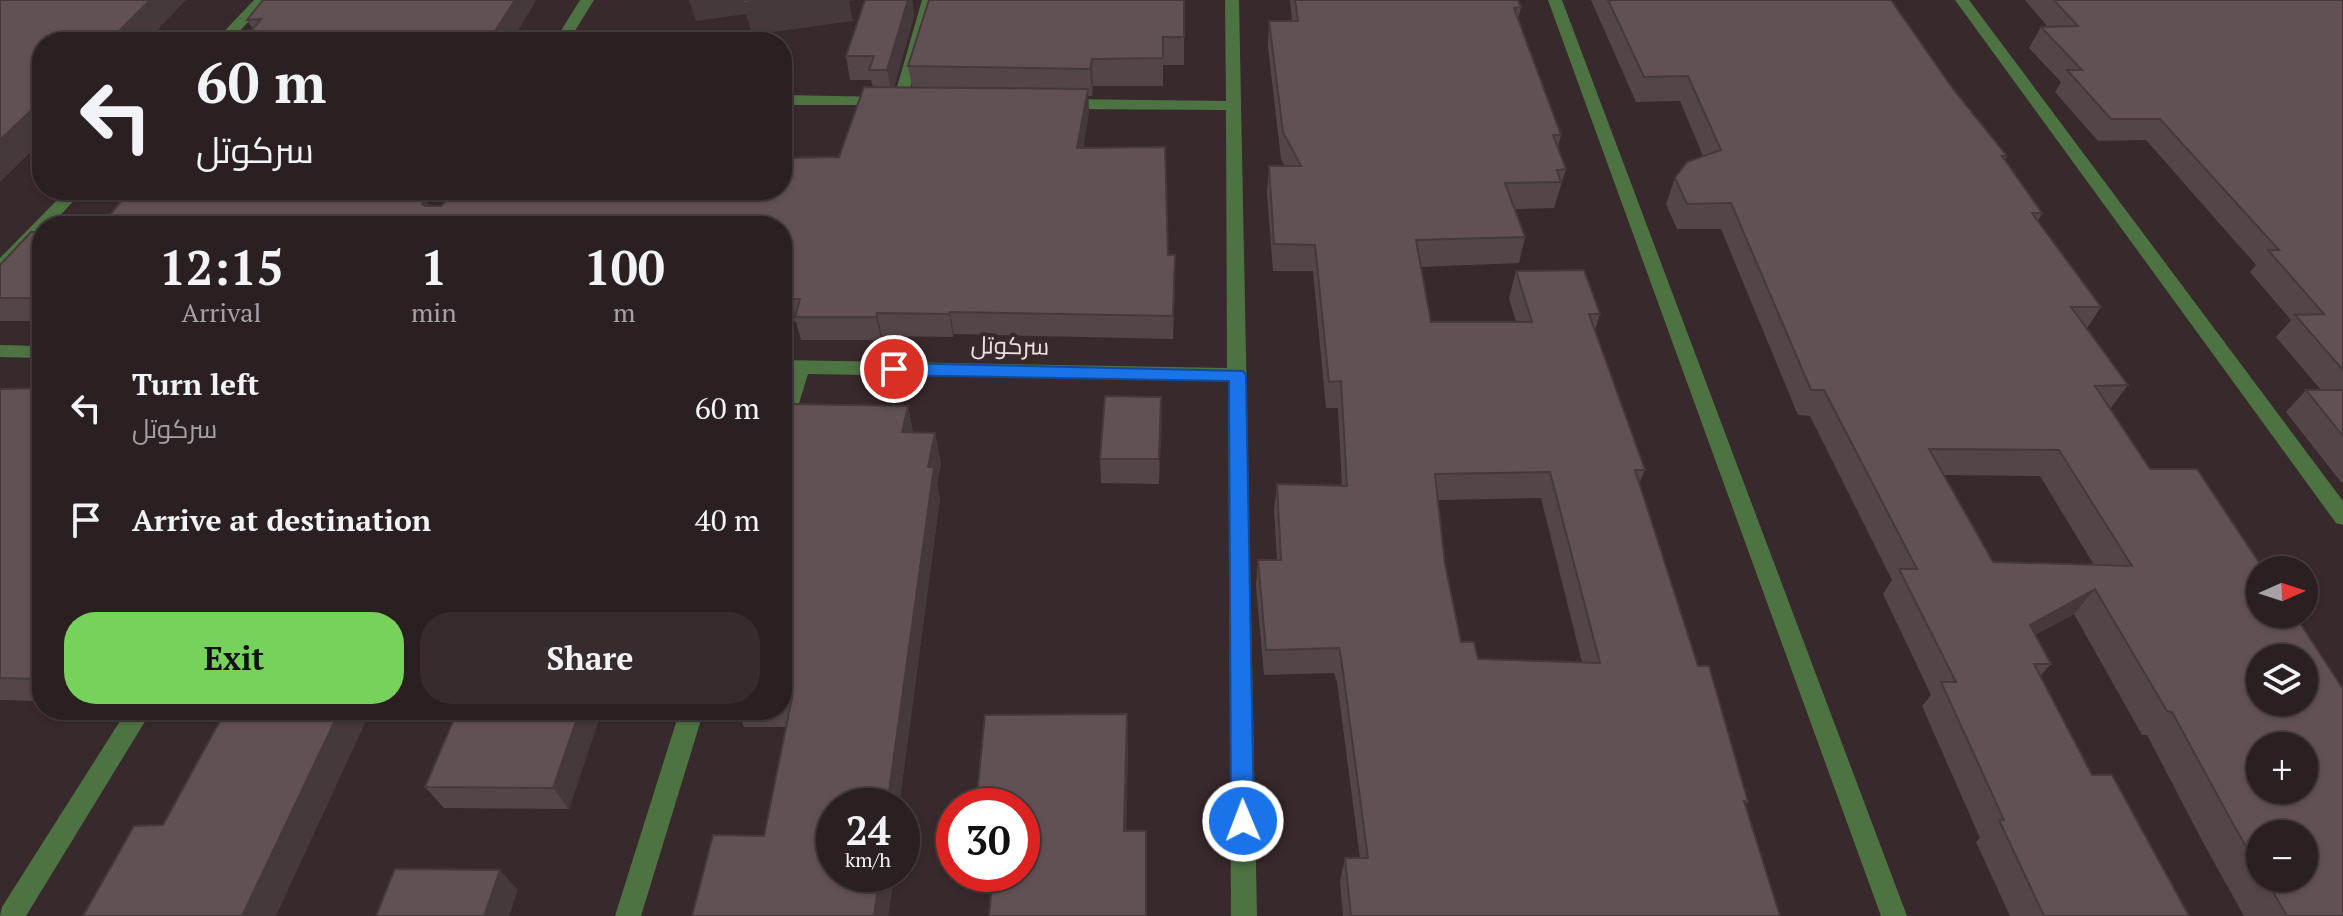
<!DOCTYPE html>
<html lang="en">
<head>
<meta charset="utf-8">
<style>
	body { margin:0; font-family:"PT Serif",Cairo,serif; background:#362c2e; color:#f1f3f6; height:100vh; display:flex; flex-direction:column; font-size:30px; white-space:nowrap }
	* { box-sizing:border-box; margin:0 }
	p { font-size:26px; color:#a5a2a5 }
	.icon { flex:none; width:44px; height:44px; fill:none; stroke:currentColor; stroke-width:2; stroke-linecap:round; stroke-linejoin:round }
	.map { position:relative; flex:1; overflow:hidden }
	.side { position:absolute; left:32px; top:216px; width:760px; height:504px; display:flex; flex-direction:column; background:#2a1f21; border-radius:32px; box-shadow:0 2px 6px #0004,0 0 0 2px #463d3f }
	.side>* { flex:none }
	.top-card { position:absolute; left:32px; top:32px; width:760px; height:168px; border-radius:32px; box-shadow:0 2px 6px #0004,0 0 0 2px #463d3f; background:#2a1f21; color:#f1f3f6; overflow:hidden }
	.needle { width:52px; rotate:87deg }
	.tools { position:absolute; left:2246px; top:556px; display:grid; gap:16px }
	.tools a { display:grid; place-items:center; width:72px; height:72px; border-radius:50%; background:#2a1f21; box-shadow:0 2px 6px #0004,0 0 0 2px #463d3f; font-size:40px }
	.speed { position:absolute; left:816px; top:788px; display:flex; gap:16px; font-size:40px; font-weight:700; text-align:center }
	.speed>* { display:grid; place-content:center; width:104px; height:104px; border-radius:50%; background:#2a1f21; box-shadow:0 2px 6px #0004,0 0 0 2px #463d3f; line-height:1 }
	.speed small { font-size:20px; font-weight:400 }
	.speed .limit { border:12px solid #d22; background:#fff; color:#111 }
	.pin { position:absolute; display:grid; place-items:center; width:68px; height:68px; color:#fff; margin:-34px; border:4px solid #fff; border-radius:50%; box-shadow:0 2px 8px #0007 }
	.me { position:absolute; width:88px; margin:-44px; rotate:359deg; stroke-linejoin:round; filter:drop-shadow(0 0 6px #0008) }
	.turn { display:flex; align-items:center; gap:28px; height:168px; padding:0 32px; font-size:36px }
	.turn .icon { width:104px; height:104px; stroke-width:2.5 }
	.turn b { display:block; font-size:56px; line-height:68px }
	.eta { display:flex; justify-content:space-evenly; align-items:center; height:136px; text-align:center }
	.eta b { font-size:48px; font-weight:800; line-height:56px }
	.cta { display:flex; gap:16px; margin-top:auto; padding:16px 32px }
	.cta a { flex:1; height:92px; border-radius:32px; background:#76d25a; color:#111; font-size:32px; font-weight:800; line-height:92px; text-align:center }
	.cta a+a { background:#362c2e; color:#f1f3f6 }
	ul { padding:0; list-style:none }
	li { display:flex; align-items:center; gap:24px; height:112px; padding:0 32px }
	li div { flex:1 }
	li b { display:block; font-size:30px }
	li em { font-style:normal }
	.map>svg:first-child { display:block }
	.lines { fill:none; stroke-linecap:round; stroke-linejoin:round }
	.street { fill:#4e7343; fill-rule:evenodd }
	.wall { fill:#544648; fill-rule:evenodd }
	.shaded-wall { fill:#45393b }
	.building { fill:#625154; stroke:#45393b; stroke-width:2; fill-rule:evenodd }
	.route { fill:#1a73e8; stroke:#114b97; stroke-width:2 }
	.labels { text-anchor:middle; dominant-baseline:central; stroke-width:8; stroke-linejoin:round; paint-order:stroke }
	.street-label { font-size:24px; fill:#ece1e3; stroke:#38292c }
</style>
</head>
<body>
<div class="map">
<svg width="2343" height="916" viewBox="0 0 2343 916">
	<rect width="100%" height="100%" fill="#38292c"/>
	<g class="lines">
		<path class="street" d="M 254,0 L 269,0 L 229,42 L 214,42 Z
			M 580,0 L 594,0 L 568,42 L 554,42 Z
			M 922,0 L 936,0 L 905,105 L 782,105 L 782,95 L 886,97 L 893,101 Z
			M 1225,0 L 1239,0 L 1257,916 L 1231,916 L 1228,381 L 808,374 L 792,426 L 782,433 L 782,395 L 789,374 L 782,374 L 782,360 L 1227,368 L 1226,110 L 1062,109 L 1054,104 L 1062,99 L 1226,101 Z
			M 1548,0 L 1562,0 L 1907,916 L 1881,916 Z
			M 1955,0 L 1969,0 L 2343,501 L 2343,525 L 2336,523 Z
			M 67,190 L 84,190 L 50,226 L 42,226 L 42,235 L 6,272 L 0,274 L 0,258 Z
			M 460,190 L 476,190 L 453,226 L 437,226 Z
			M 0,345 L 42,346 L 42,358 L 0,357 Z
			M 127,710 L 152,710 L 26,916 L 0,916 L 2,907 Z
			M 680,710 L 704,710 L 641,916 L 615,916 Z"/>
	</g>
	<path class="wall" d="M 263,0 L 536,0 L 511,42 L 253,29 L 247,20 Z
		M 865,0 L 912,0 L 914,16 L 894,87 L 912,87 L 908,66 L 1184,0 L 1184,65 L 1163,65 L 1163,86 L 1093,86 L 1092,96 L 1088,96 L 1089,111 L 1083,148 L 1168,255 L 1175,278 L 1173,339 L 954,334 L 953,337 L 882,336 L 881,340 L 801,340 L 796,322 L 785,322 L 782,313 L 782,286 L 783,282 L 782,282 L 782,226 L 130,190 L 422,190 L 417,197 L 430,206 L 441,206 L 490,198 L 839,157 L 873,87 L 871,80 L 850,80 L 846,56 Z
		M 1290,0 L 1518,0 L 1521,7 L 1518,20 L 1561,135 L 1558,147 L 1566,169 L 1554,208 L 1515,209 L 1525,237 L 1519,263 L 1421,267 L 1431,322 L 1516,322 L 1509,298 L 1516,271 L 1600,314 L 1595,330 L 1645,470 L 1639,484 L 1698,666 L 1748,802 L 1745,805 L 1780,916 L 1343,916 L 1340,881 L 1345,858 L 1360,858 L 1337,682 L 1334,673 L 1264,675 L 1256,586 L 1258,560 L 1277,560 L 1274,510 L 1277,484 L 1342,486 L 1338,408 L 1326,408 L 1313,271 L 1273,271 L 1267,193 L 1269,166 L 1285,166 L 1281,159 L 1268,47 L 1269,21 L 1292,21 ZM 1541,498 L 1582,662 L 1478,659 L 1461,642 L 1445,564 L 1438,500 Z
		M 1591,0 L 1891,0 L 1953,89 L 2007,156 L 2005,160 L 2042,213 L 2038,221 L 2101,307 L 2087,328 L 2128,385 L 2110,409 L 2343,916 L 2244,916 L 2205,846 L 2147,735 L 2142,735 L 2074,614 L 2035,635 L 2051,664 L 2040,676 L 2092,775 L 2189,916 L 2010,916 L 1976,842 L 1980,838 L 1922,706 L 1931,695 L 1883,594 L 1892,580 L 1810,416 L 1798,415 L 1721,229 L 1677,229 L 1666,204 L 1675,178 L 1703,156 L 1680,101 L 1636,102 ZM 1943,475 L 2040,476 L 2094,565 L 1993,562 ZM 2260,834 L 2304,878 L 2260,878 Z
		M 2025,0 L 2343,0 L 2343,482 L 2341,482 L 2286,412 L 2306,390 L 2321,390 L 2276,337 L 2291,320 L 2250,272 L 2256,265 L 2146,140 L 2098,141 L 2055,92 L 2061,82 L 2029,48 L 2041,27 L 2048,27 Z
		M 42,232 L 42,321 L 0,321 L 0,265 Z
		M 42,388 L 42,701 L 0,700 L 0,389 Z
		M 1161,397 L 1159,484 L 1101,483 L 1100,459 Z
		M 789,404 L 908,406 L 913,433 L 935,433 L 941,464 L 937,484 L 940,498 L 899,806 L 834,806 L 834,874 L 894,874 L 888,916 L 692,916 L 713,835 L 764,836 L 786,727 L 744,727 L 737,710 L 782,710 L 782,426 Z
		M 602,710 L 569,809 L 444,808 L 425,787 Z
		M 1127,714 L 1128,736 L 1126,831 L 1146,831 L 1147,916 L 989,916 L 1022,806 L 979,806 L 977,796 Z"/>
	<path class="shaded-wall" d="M 150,0 L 186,0 L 146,42 L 108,42 Z
		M 515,0 L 536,0 L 511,42 L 488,42 Z
		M 689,0 L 856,0 L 849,1 L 853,21 L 752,35 L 746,14 L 696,21 Z
		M 908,0 L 912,0 L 914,16 L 892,94 L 887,70 Z
		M 1092,59 L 1093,86 L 1092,96 L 1090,69 Z
		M 1088,89 L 1089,111 L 1079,171 L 1077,148 Z
		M 42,100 L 42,141 L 0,182 L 0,140 Z
		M 396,190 L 422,190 L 404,220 L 391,197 Z
		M 425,197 L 437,220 L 422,204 Z
		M 950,312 L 954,334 L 953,337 L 949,314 Z
		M 877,313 L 882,336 L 881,340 L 876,317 Z
		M 1161,397 L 1162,421 L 1159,484 L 1159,459 Z
		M 908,406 L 914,437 L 902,432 Z
		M 935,433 L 941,464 L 937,484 L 940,498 L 899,806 L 887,806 L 928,467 Z
		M 2095,589 L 2074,614 L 2009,649 L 2030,625 Z
		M 340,710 L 371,710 L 276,916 L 242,916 Z
		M 580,710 L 602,710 L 569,809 L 553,788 Z
		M 1127,714 L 1128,736 L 1126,852 L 1124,831 Z
		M 500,870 L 518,890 L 509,916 L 484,916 Z
		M 880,874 L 894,874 L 888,916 L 874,916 Z"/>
	<path class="building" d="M 0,0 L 150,0 L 108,42 L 42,42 L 42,100 L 0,140 Z
		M 263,0 L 515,0 L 488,42 L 242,42 L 261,19 L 247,20 Z
		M 743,0 L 768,0 L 743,3 Z
		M 865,0 L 908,0 L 887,70 L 869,70 L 874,56 L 846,56 Z
		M 929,0 L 1184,0 L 1184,37 L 1163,37 L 1163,58 L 1092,59 L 1090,69 L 908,66 Z
		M 1295,0 L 1518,0 L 1521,7 L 1514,8 L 1561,135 L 1553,135 L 1566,169 L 1557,170 L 1561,182 L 1505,183 L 1525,237 L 1416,240 L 1431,322 L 1532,322 L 1516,271 L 1584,270 L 1600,314 L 1589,314 L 1645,470 L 1635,470 L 1698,666 L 1709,666 L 1748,802 L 1744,801 L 1780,916 L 1351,916 L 1345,858 L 1368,858 L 1341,657 L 1339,648 L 1266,650 L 1258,560 L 1281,560 L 1277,484 L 1347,486 L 1341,381 L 1329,382 L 1315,245 L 1274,244 L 1269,166 L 1301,166 L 1283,132 L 1269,21 L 1298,21 ZM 1550,472 L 1600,663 L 1478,659 L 1474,642 L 1461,642 L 1445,564 L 1435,474 Z
		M 1608,0 L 1891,0 L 1953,89 L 2007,156 L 2002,156 L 2042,213 L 2032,213 L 2101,307 L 2071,307 L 2128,385 L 2095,386 L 2150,469 L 2197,469 L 2264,570 L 2260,570 L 2260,614 L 2294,614 L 2343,689 L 2343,916 L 2287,916 L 2265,878 L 2304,878 L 2304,834 L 2260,834 L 2260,870 L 2233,824 L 2172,712 L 2167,711 L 2095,589 L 2030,625 L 2051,664 L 2034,664 L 2092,775 L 2112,775 L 2189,916 L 2044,916 L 1999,820 L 2004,820 L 1941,682 L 1956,682 L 1899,569 L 1917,569 L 1824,390 L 1811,390 L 1731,203 L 1687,204 L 1675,178 L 1687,162 L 1721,150 L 1688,76 L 1644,77 ZM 1929,449 L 2059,450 L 2132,566 L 1993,562 ZM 2260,658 L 2304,658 L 2304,702 L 2260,702 ZM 2260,746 L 2304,746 L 2304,790 L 2260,790 Z
		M 2054,0 L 2343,0 L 2343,370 L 2295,315 L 2324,314 L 2268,250 L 2279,250 L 2160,119 L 2111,119 L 2067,70 L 2082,70 L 2041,27 L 2078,26 Z
		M 864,87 L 1088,89 L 1077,148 L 1165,147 L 1168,255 L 1175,255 L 1173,316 L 950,312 L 949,314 L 877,313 L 876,317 L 795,317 L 800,299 L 782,299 L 782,286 L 790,258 L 782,259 L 782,226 L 101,226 L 130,190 L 396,190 L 391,197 L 425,197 L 422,204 L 425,206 L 441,206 L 449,198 L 490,198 L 494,190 L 782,190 L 782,158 L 839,157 Z
		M 31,232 L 42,232 L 42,298 L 0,298 L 0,265 Z
		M 42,388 L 42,677 L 40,679 L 0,678 L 0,389 Z
		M 2306,390 L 2343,390 L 2343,436 Z
		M 1105,396 L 1161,397 L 1159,459 L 1100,459 Z
		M 789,404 L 908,406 L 902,432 L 935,433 L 928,467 L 934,467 L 887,806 L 834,806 L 834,874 L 880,874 L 874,916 L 692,916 L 713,835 L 764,836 L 792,698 L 782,698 L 782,426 Z
		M 226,710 L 340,710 L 242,916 L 83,916 L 134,826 L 163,825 Z
		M 458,710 L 580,710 L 553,788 L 425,787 Z
		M 1127,714 L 1124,831 L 1146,831 L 1146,916 L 989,916 L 993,874 L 1022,874 L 1022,806 L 1000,806 L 1001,796 L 977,796 L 985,715 Z
		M 395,869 L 500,870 L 484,916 L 376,916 Z"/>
	<path class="route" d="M 894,363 L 1243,371 L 1246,375 L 1254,821 L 1251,828 L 1243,831 L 1235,828 L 1231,821 L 1229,381 L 894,375 L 885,369 Z"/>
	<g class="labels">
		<g class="street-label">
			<text transform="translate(1010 345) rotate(1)">سرکوتل</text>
		</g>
	</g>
</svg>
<div class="tools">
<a><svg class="needle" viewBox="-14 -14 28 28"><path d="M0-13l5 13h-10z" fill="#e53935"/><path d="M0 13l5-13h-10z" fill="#a5a2a5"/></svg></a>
<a><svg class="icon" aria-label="layers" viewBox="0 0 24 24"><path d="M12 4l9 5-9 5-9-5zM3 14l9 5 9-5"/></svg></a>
<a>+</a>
<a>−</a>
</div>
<div class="speed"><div>24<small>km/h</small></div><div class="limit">30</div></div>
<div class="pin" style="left:894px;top:369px;background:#d93025"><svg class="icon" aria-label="arrive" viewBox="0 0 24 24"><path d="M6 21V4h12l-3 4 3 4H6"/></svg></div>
<svg class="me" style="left:1243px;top:821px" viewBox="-20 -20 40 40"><circle r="17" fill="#1a73e8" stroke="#fff" stroke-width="3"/><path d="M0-11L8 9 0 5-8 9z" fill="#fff"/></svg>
<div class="top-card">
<div class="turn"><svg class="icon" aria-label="left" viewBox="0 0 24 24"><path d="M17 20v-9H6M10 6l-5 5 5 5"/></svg><div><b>60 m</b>سرکوتل</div></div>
</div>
<section class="side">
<div class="eta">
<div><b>12:15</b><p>Arrival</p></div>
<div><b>1</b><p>min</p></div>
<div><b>100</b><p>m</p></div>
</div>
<ul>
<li><svg class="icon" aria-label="left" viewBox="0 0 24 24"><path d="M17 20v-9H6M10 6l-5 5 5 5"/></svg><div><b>Turn left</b><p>سرکوتل</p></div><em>60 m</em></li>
<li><svg class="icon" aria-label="arrive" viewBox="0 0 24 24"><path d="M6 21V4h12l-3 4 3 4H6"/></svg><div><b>Arrive at destination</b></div><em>40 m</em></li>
</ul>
<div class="cta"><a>Exit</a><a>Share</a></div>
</section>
</div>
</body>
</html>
